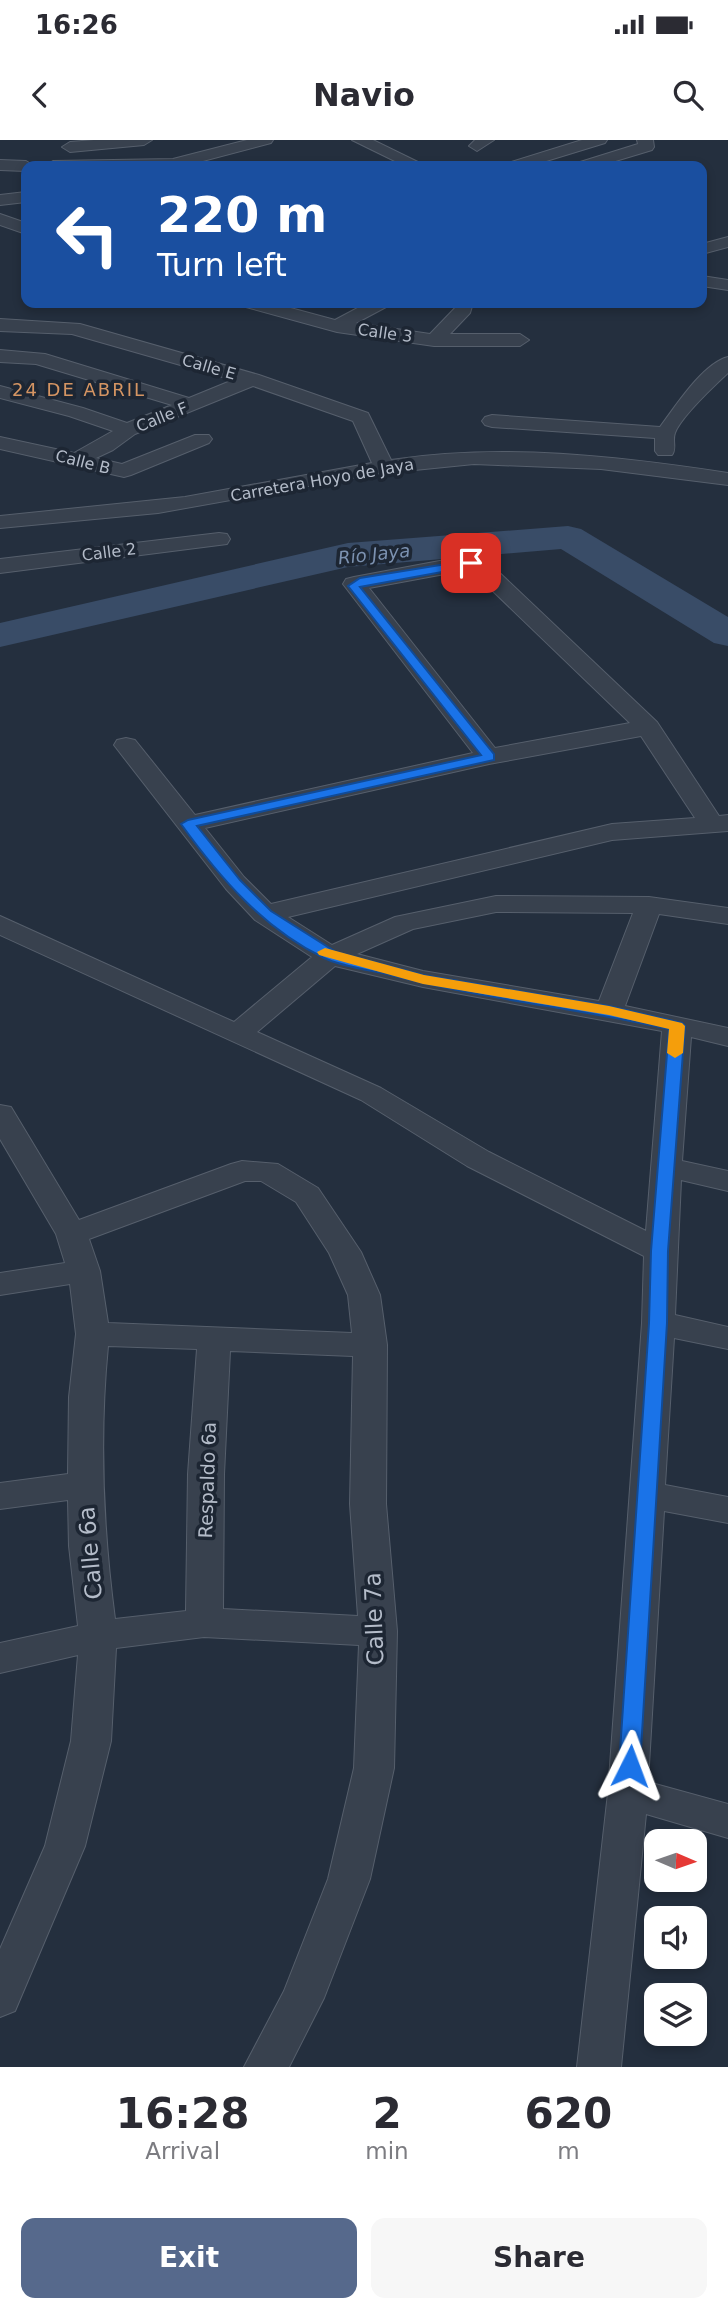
<!DOCTYPE html>
<html lang="en">
<head>
<meta charset="utf-8">
<style>
	body { margin:0; font-family:"DejaVu Sans",sans-serif; background:#f7f7f7; color:#2b2b33; height:100vh; display:flex; flex-direction:column; font-size:26px; white-space:nowrap }
	* { box-sizing:border-box; margin:0 }
	p { font-size:23px; color:#7c7c81 }
	.icon { flex:none; width:38px; height:38px; fill:none; stroke:currentColor; stroke-width:2; stroke-linecap:round; stroke-linejoin:round }
	.map { position:relative; height:1927px; overflow:hidden }
	.sheet { display:flex; flex-direction:column; background:#fff; flex:1 }
	.sheet>* { flex:none }
	.guide { position:absolute; left:21px; top:21px; width:686px; height:147px; border-radius:14px; box-shadow:0 4px 10px #0003; background:#1a4fa0; color:#fff; overflow:hidden }
	.needle { width:46px; rotate:92deg }
	.controls { position:absolute; left:644px; top:1689px; display:grid; gap:14px }
	.controls a { display:grid; place-items:center; width:63px; height:63px; border-radius:14px; background:#fff; box-shadow:0 4px 10px #0003; font-size:35px }
	.pin { position:absolute; display:grid; place-items:center; width:60px; height:60px; color:#fff; margin:-30px; border-radius:14px; box-shadow:0 4px 10px #0006 }
	.me { position:absolute; width:77px; margin:-38px; rotate:3deg; stroke-linejoin:round; filter:drop-shadow(0 0 5px #0008) }
	.turn { display:flex; align-items:center; gap:24px; height:147px; padding:0 21px; font-size:32px }
	.turn .icon { width:91px; height:91px; stroke-width:2.5 }
	.turn b { display:block; font-size:49px; line-height:60px }
	.eta { display:flex; justify-content:space-evenly; align-items:center; height:119px; text-align:center }
	.eta b { font-size:42px; font-weight:600; line-height:49px }
	.action { display:flex; gap:14px; margin-top:auto; padding:14px 21px }
	.action a { flex:1; height:80px; border-radius:14px; background:#56698c; color:#fff; font-size:28px; font-weight:600; line-height:80px; text-align:center }
	.action a+a { background:#f7f7f7; color:#2b2b33 }
	.status { display:flex; justify-content:space-between; align-items:center; height:49px; padding:0 35px; background:#fff; direction:ltr }
	.status svg { height:19px; fill:currentColor }
	header { display:flex; justify-content:space-between; align-items:center; height:91px; padding:0 21px; background:#fff; font-size:32px; font-weight:600 }
	.map>svg:first-child { display:block }
	.lines { fill:none; stroke-linecap:round; stroke-linejoin:round }
	.river { fill:#394c67; fill-rule:evenodd }
	.minor-casing { stroke:#565f6c; stroke-width:2 }
	.minor { fill:#38414e; fill-rule:evenodd }
	.route { fill:#1a73e8; stroke:#114b97; stroke-width:2 }
	.slow { fill:#f59e0b }
	.labels { text-anchor:middle; dominant-baseline:central; stroke-width:7; stroke-linejoin:round; paint-order:stroke }
	.far-street-label { font-size:16px; fill:#b4bcc9; stroke:#1d2633 }
	.far-neighbourhood-label { font-size:18px; letter-spacing:2px; fill:#d59563; stroke:#1d2633 }
	.far-water-label { font-size:18px; font-style:italic; fill:#7c92b1; stroke:#1d2633 }
	.street-label { font-size:19px; fill:#b4bcc9; stroke:#1d2633 }
	.near-street-label { font-size:23px; fill:#b4bcc9; stroke:#1d2633 }
</style>
</head>
<body>
<div class="status"><b>16:26</b><svg viewBox="0 0 49 12"><path d="M0 12V9h3v3zM5 12V6h3v6zM10 12V3h3v9zM15 12V0h3v12zM26 1h20v11H26zM47 4h2v5h-2z"/></svg></div>
<header><svg class="icon" aria-label="back" viewBox="0 0 24 24"><path d="M15 5l-7 7 7 7"/></svg>Navio<svg class="icon" aria-label="search" viewBox="0 0 24 24"><circle cx="10" cy="10" r="6"/><path d="M15 15l6 6"/></svg></header>
<div class="map">
<svg width="728" height="1927" viewBox="0 0 728 1927">
	<rect width="100%" height="100%" fill="#242f3e"/>
	<g class="lines">
		<path class="river" d="M 568,386 L 581,389 L 728,477 L 728,506 L 714,503 L 561,409 L 348,427 L 0,507 L 0,483 L 348,403 Z"/>
		<g class="minor-casing">
			<path id="minor" d="M 94,0 L 152,0 L 144,5 L 70,12 L 62,7 L 70,2 Z
				M 247,0 L 273,0 L 271,3 L 184,26 L 45,26 L 53,21 L 173,19 Z
				M 352,0 L 373,0 L 426,26 L 405,26 Z
				M 475,0 L 494,0 L 477,11 L 469,6 Z
				M 582,0 L 607,0 L 605,3 L 530,26 L 506,26 L 508,23 Z
				M 637,0 L 653,0 L 654,7 L 652,10 L 599,26 L 575,26 L 577,23 L 638,4 Z
				M 0,20 L 26,21 L 34,26 L 26,26 L 26,31 L 0,30 Z
				M 26,52 L 26,62 L 0,65 L 0,55 Z
				M 0,74 L 26,83 L 26,94 L 0,85 Z
				M 728,97 L 728,107 L 702,114 L 702,104 Z
				M 702,136 L 728,140 L 728,150 L 702,146 Z
				M 243,163 L 272,163 L 335,180 L 367,163 L 389,163 L 386,167 L 356,183 L 430,194 L 455,168 L 455,163 L 473,163 L 470,173 L 450,194 L 520,194 L 529,200 L 520,206 L 434,206 L 337,192 L 246,167 Z
				M 0,179 L 80,184 L 259,235 L 368,273 L 391,320 C 504,303 616,316 728,333 L 728,345 L 601,329 L 474,324 L 375,334 L 158,373 L 0,388 L 0,376 L 185,357 L 372,323 L 353,281 L 253,246 L 135,294 L 113,310 L 96,318 L 122,324 L 195,295 L 209,295 L 212,299 L 209,303 L 131,335 L 124,337 L 0,309 L 0,297 L 74,313 L 113,291 L 69,276 L 0,258 L 0,246 L 83,268 L 127,283 L 172,265 L 36,224 L 0,222 L 0,210 L 45,214 L 189,258 L 233,240 L 72,194 L 0,191 Z
				M 728,217 L 728,233 C 715,245 681,277 675,293 C 672,301 677,308 672,315 L 658,315 L 655,311 L 655,298 L 492,287 L 485,285 L 482,281 L 485,277 L 492,275 L 660,287 C 675,267 703,223 728,217 Z
				M 219,393 L 227,394 L 230,399 L 227,404 L 0,433 L 0,419 Z
				M 461,417 L 486,420 L 657,582 L 719,676 L 728,675 L 728,691 L 612,700 L 288,777 L 332,805 L 395,777 L 496,756 L 649,757 L 728,768 L 728,784 L 659,774 L 625,866 L 728,888 L 728,906 L 691,897 L 682,1021 L 728,1031 L 728,1051 L 681,1040 L 675,1175 L 728,1187 L 728,1209 L 674,1198 L 665,1345 L 728,1357 L 728,1383 L 664,1371 L 648,1642 L 728,1664 L 728,1698 L 646,1674 L 621,1927 L 577,1927 L 608,1653 L 642,1183 L 644,1116 L 467,1026 L 361,960 L 0,795 L 0,776 L 234,882 L 312,817 L 255,780 L 226,749 L 114,605 L 117,600 L 126,598 L 135,600 L 195,675 L 473,613 L 343,444 L 346,439 L 354,437 ZM 461,431 L 472,431 L 630,583 L 495,608 L 369,448 ZM 641,596 L 695,678 L 612,684 L 271,764 L 244,737 L 205,688 L 489,624 ZM 496,772 L 633,773 L 599,861 L 423,831 L 357,814 L 413,789 ZM 335,826 L 423,847 L 662,891 L 646,1091 L 489,1012 L 381,948 L 257,892 Z
				M 0,965 L 11,967 L 79,1080 L 231,1024 L 242,1021 L 278,1024 L 318,1048 L 361,1112 L 380,1155 L 387,1205 L 386,1364 L 397,1491 L 394,1628 L 370,1739 L 324,1858 L 289,1927 L 244,1927 L 284,1851 L 328,1739 L 354,1628 L 359,1505 L 204,1497 L 116,1508 L 111,1601 L 85,1706 L 15,1871 L 0,1877 L 0,1809 L 45,1706 L 71,1601 L 78,1515 L 0,1533 L 0,1503 L 78,1486 L 69,1406 L 68,1360 L 0,1369 L 0,1343 L 68,1334 L 69,1257 L 76,1194 L 70,1144 L 0,1155 L 0,1133 L 65,1123 L 56,1094 L 0,999 ZM 245,1041 L 261,1041 L 296,1062 L 329,1113 L 348,1155 L 352,1193 L 108,1183 L 100,1131 L 89,1099 ZM 108,1206 L 197,1209 L 188,1334 L 186,1471 L 115,1479 C 103,1388 99,1298 108,1206 ZM 230,1211 L 353,1216 L 350,1364 L 358,1476 L 223,1469 L 224,1334 Z"/>
		</g>
		<use href="#minor" class="minor"/>
	</g>
	<path class="route" d="M 471,420 L 475,421 L 475,426 L 360,447 L 494,614 L 494,620 L 197,686 L 240,740 L 271,771 L 336,812 L 423,835 L 609,866 L 682,883 L 685,886 L 668,1111 L 667,1183 L 640,1626 L 637,1632 L 630,1634 L 622,1632 L 619,1626 L 649,1183 L 651,1111 L 669,889 C 577,868 482,859 391,835 C 370,830 343,827 324,818 C 263,788 220,738 181,684 L 188,680 L 481,615 L 348,446 L 360,438 Z"/>
	<path class="slow" d="M 325,808 L 424,835 L 609,866 L 682,883 L 685,886 L 683,913 L 675,918 L 667,913 L 669,889 L 609,875 L 423,844 L 319,815 L 317,812 Z"/>
	<g class="labels">
		<g class="far-street-label">
			<text transform="translate(385 193) rotate(8)">Calle 3</text>
			<text transform="translate(209 227) rotate(16)">Calle E</text>
			<text transform="translate(162 277) rotate(-22)">Calle F</text>
			<text transform="translate(83 322) rotate(14)">Calle B</text>
			<text transform="translate(322 340) rotate(-10)">Carretera Hoyo de Jaya</text>
			<text transform="translate(109 412) rotate(-7)">Calle 2</text>
		</g>
		<g class="far-neighbourhood-label">
			<text x="79" y="249">24 DE ABRIL</text>
		</g>
		<g class="far-water-label">
			<text transform="translate(374 414) rotate(-6)">Río Jaya</text>
		</g>
		<g class="street-label">
			<text transform="translate(207 1340) rotate(-88)">Respaldo 6a</text>
		</g>
		<g class="near-street-label">
			<text transform="translate(90 1413) rotate(-95)">Calle 6a</text>
			<text transform="translate(374 1479) rotate(-92)">Calle 7a</text>
		</g>
	</g>
</svg>
<div class="controls">
<a><svg class="needle" viewBox="-14 -14 28 28"><path d="M0-13l5 13h-10z" fill="#e53935"/><path d="M0 13l5-13h-10z" fill="#7c7c81"/></svg></a>
<a><svg class="icon" aria-label="sound" viewBox="0 0 24 24"><path d="M4 9h4l5-4v14l-5-4H4zM17 9q2 3 0 6"/></svg></a>
<a><svg class="icon" aria-label="layers" viewBox="0 0 24 24"><path d="M12 4l9 5-9 5-9-5zM3 14l9 5 9-5"/></svg></a>
</div>
<div class="pin" style="left:471px;top:423px;background:#d93025"><svg class="icon" aria-label="arrive" viewBox="0 0 24 24"><path d="M6 21V4h12l-3 4 3 4H6"/></svg></div>
<svg class="me" style="left:630px;top:1626px" viewBox="-20 -20 40 40"><path d="M0-17L14 15 0 8-14 15z" fill="#1a73e8" stroke="#fff" stroke-width="4"/></svg>
<div class="guide">
<div class="turn"><svg class="icon" aria-label="left" viewBox="0 0 24 24"><path d="M17 20v-9H6M10 6l-5 5 5 5"/></svg><div><b>220 m</b>Turn left</div></div>
</div>
</div>
<section class="sheet">
<div class="eta">
<div><b>16:28</b><p>Arrival</p></div>
<div><b>2</b><p>min</p></div>
<div><b>620</b><p>m</p></div>
</div>
<div class="action"><a>Exit</a><a>Share</a></div>
</section>
</body>
</html>
